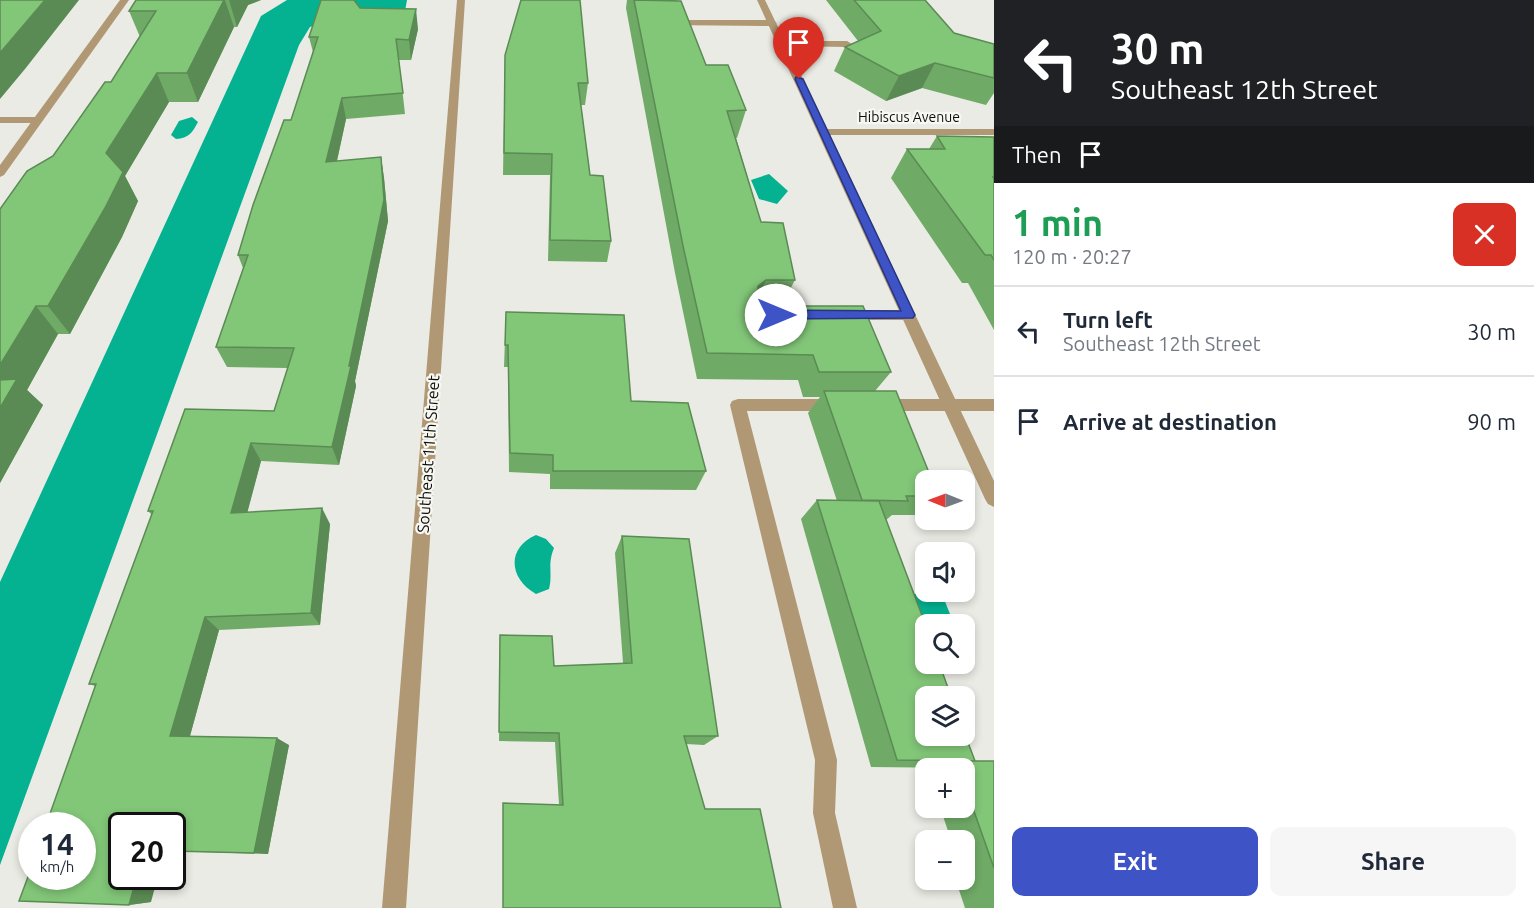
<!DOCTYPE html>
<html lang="en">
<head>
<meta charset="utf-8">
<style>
	body { margin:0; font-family:Ubuntu,sans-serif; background:#f6f6f7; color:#1f2937; height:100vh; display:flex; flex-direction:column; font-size:22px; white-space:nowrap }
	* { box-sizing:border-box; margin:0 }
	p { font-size:20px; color:#747a83 }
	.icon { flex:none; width:33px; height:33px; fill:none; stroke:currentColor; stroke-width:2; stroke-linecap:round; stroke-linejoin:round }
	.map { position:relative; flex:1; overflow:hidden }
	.details { display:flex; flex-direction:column; background:#fff; width:540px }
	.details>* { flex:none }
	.hud { background:#202124; color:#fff; overflow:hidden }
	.needle { width:39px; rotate:271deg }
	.buttons { position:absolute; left:915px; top:470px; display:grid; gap:12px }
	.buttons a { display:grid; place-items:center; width:60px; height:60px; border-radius:12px; background:#fff; box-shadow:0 3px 9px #0003; font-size:30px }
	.speed { position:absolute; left:18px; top:812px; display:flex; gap:12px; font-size:30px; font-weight:700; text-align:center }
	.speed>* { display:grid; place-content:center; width:78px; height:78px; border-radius:50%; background:#fff; box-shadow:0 3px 9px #0003; line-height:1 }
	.speed small { font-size:15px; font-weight:400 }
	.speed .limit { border:3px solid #111; border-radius:9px; background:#fff; color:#111 }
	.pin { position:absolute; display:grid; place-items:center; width:51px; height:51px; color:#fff; margin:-62px -26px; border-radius:50% 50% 50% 0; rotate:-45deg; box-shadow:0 0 6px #0007 }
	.pin .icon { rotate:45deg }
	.me { position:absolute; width:66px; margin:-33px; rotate:90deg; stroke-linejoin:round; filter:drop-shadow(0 0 4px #0008) }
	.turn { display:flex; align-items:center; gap:21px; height:126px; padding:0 18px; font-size:27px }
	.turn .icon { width:78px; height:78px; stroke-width:2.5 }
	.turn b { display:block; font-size:42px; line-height:51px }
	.then { display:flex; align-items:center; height:57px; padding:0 18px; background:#0003; gap:12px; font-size:22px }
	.round { display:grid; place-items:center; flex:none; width:63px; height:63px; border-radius:12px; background:#f6f6f7 }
	.overview { display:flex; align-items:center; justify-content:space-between; height:102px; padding:0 18px }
	h1 { font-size:36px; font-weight:700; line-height:45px; color:#1e9e55 }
	.primary-button { display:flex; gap:12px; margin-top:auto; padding:12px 18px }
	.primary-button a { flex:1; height:69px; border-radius:12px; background:#3e53c6; color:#fff; font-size:24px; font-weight:700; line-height:69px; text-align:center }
	.primary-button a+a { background:#f6f6f7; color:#1f2937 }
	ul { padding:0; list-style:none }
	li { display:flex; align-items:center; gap:18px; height:90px; padding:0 18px; border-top:2px solid #e0e1e3 }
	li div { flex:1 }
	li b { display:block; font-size:22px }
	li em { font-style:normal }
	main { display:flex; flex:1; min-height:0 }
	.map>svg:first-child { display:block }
	.water { fill:#04b191 }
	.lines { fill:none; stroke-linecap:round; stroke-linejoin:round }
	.service { fill:#b19874; fill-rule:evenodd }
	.minor { fill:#b19874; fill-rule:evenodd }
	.wall { fill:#70aa67 }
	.shaded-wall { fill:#5b8b54 }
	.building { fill:#82c678; stroke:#5b8b54; stroke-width:1.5 }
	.route { fill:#3e53c6; stroke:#283681; stroke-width:1.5 }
	.labels { text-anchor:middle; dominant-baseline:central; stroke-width:4.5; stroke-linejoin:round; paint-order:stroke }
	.far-street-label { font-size:14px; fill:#0c0c0a; stroke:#f8f8f2 }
	.street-label { font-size:16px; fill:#0c0c0a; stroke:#f8f8f2 }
</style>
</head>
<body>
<main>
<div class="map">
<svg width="994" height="908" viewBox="0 0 994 908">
	<rect width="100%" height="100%" fill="#eaebe4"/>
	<path class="water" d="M 287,0 L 407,0 L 404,17 L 339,17 L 310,27 L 299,45 L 0,865 L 0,582 L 261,16 Z
		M 192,117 L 198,122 C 192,133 189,138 176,139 L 171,135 L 179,121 Z
		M 769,174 L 788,191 L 777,204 L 759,199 L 751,180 Z
		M 536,535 L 546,539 L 554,548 C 547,565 553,573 549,589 L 536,594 C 509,579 506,548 536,535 Z
		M 914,594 L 942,594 L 954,624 L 926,624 L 925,635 Z"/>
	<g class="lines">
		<path class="service" d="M 668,20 L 772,20 L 777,23 L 772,26 L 665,25 L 665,21 Z
			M 779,41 L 847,41 L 852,44 L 847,47 L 782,46 L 779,45 Z
			M 0,117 L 38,117 L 43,120 L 38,123 L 0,123 Z
			M 844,310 L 909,310 L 916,315 L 909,320 L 844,320 L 837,315 Z
			M 738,399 L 835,399 L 841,401 L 843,405 L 841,409 L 835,411 L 747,411 L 837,760 L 835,813 L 857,908 L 833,908 L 813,813 L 815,760 L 730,405 L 732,401 Z
			M 879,399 L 994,399 L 994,411 L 879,411 L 873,409 L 871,405 L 873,401 Z"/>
		<path class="minor" d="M 120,0 L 129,0 L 4,175 L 0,177 L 0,165 Z
			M 457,0 L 465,0 L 406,908 L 382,908 Z
			M 757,0 L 765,0 L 827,129 L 994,129 L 994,135 L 830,135 L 994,481 L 994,507 L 988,504 L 985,499 Z"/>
	</g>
	<path class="wall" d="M 136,0 L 261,0 L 248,5 L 237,27 L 234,27 L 198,102 L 169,102 L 125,176 L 138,201 L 122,237 L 70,334 L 58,334 L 27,390 L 43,405 L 0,483 L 0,209 L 53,156 L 111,82 L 140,37 L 129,11 Z
		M 627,0 L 676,0 L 706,65 L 746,110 L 737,138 L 736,138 L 761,222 L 795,280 L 787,295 L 800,306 L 891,372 L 875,391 L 926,480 L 926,507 L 916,515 L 892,515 L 886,520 L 975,761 L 994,761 L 994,908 L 965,908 L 957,884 L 965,884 L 963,879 L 964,879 L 964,840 L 951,840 L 940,807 L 964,807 L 964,768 L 871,767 L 801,519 L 817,500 L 837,501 L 808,413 L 820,397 L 803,397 L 798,380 L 697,379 L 675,273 L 626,8 Z
		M 826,0 L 925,0 L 954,33 L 994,44 L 994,93 L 986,105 L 922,88 L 886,101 L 834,71 L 845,47 L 858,41 Z
		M 360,8 L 418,29 L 411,60 L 399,60 L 405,114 L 346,119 L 337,161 L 381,157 L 384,178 L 388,221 L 355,381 L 356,386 L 339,465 L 261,461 L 247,512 L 330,524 L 320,625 L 219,630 L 190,736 L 289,745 L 268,854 L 172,851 L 172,825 L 122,825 L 151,902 L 129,905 L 95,686 L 89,684 L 152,515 L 148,511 L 274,411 L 288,368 L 227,367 L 216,347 L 243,268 L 238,255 L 291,120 L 313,52 L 309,37 Z
		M 505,55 L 588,83 L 585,105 L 581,105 L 590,175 L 611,241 L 607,262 L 548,261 L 550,175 L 503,175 Z
		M 937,136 L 994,137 L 994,330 L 968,283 L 962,283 L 891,178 L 907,149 L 929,149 Z
		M 506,312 L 631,401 L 706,471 L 696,490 L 550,489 L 550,474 L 509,472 L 508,367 L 504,367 Z
		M 622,536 L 718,736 L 704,745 L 686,744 L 705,809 L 781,908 L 559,804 L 555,742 L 499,741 L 500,635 L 554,666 L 623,663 L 615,553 Z"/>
	<path class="shaded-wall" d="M 45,0 L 79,0 L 25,69 L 0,99 L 0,53 Z
		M 224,0 L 225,0 L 234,27 L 198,102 L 187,73 Z
		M 229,0 L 261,0 L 248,5 L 237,27 Z
		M 416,9 L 418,29 L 411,60 L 409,40 Z
		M 935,63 L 922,88 L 886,101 L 899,76 Z
		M 157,73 L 169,102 L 125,176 L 138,201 L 122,237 L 70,334 L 48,306 L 106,153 Z
		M 342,98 L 346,119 L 332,183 L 326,162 Z
		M 381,157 L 384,178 L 388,221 L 355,381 L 356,386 L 339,465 L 332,447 L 349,366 Z
		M 766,280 L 754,307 L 758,286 Z
		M 36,306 L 58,334 L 27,390 L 43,405 L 0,483 L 0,365 Z
		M 251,443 L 261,461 L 243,529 L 231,513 Z
		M 322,508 L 330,524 L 320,625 L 311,613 Z
		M 205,617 L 219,630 L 188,743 L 170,736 Z
		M 277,738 L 289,745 L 268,854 L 254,853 Z
		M 137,876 L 158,876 L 151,902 L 129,905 Z"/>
	<path class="building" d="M 0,0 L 45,0 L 0,53 Z
		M 136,0 L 224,0 L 187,73 L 157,73 L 106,153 L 123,172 L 105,208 L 48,306 L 36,306 L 0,365 L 0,209 L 27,171 L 53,156 L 105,82 L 111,82 L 156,11 L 129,11 Z
		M 321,0 L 354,0 L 360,8 L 416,9 L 409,40 L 396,39 L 403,93 L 342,98 L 326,162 L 381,157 L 384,200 L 349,366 L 351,366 L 332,447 L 251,443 L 231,513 L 322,508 L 311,613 L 205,617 L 170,736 L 277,738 L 254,853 L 172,851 L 172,825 L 122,825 L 122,876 L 137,876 L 129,905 L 19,901 L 32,866 L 32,876 L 82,876 L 82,825 L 46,825 L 96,684 L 89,684 L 153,511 L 148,511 L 185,409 L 274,411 L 294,348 L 216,347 L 248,255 L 238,255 L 253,205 L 284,120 L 291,120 L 318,37 L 309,37 Z
		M 521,0 L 580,0 L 588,83 L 578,83 L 590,175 L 603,176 L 611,241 L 550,240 L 552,154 L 504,153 L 505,55 Z
		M 634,0 L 681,1 L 706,65 L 728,65 L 746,110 L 727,111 L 761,222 L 783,223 L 795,280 L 766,280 L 758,286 L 758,289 L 766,295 L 798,295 L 800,306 L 863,306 L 891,372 L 819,372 L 813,355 L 707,353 L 683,246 Z
		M 854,0 L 925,0 L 954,33 L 994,44 L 994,78 L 935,63 L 899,76 L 845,47 L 881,31 Z
		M 937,136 L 994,137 L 994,177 L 993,177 L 994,179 L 994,260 L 991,255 L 985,255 L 907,149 L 945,149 Z
		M 506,312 L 624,315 L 631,401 L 688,403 L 706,471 L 553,471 L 553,455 L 510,453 L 508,345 L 505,345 Z
		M 17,379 L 0,408 L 0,380 Z
		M 824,391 L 896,391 L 932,480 L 926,480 L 926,496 L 906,496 L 908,501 L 862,500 Z
		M 817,500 L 879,501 L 926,626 L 926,663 L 939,663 L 951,696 L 926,696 L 926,735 L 964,735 L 964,732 L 975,761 L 897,760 Z
		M 622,536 L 689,539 L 718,736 L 684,736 L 705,809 L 760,809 L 781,908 L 503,908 L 503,803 L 563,805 L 559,733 L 499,732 L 500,635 L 552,636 L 554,666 L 632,663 Z
		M 957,761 L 994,761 L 994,868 L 964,783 L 964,768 L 959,768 Z"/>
	<path class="route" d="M 796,77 L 803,79 L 915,315 L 913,318 L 776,319 L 771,315 L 776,310 L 901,311 L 795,79 Z"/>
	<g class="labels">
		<g class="far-street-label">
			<text x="909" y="117">Hibiscus Avenue</text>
		</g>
		<g class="street-label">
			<text transform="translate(428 454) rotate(-86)">Southeast 11th Street</text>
		</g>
	</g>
</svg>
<div class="buttons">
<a><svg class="needle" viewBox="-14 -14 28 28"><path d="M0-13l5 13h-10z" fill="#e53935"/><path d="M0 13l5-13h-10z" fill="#747a83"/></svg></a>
<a><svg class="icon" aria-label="sound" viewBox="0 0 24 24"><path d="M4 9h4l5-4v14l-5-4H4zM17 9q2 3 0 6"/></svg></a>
<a><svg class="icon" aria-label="search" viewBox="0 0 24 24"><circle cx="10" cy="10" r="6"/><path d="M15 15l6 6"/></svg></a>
<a><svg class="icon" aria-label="layers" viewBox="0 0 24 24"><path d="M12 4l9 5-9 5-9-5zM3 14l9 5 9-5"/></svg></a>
<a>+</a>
<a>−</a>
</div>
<div class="speed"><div>14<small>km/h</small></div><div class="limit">20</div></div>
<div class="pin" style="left:799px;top:79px;background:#d93025"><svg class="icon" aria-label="arrive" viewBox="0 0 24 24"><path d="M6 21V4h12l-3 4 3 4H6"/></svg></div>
<svg class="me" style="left:776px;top:315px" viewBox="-20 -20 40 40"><circle r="19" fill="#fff"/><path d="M0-13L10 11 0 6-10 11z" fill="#3e53c6"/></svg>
</div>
<section class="details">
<div class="hud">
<div class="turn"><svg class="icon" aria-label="left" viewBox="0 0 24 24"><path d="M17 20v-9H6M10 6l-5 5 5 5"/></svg><div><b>30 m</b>Southeast 12th Street</div></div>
<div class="then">Then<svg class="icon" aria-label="arrive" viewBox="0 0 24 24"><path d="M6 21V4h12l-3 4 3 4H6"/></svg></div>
</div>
<div class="overview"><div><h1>1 min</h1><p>120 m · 20:27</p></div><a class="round" style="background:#d93025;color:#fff"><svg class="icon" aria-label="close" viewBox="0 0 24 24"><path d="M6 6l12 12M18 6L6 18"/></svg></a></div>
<ul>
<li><svg class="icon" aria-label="left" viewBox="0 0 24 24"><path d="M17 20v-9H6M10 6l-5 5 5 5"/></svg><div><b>Turn left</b><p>Southeast 12th Street</p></div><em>30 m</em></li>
<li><svg class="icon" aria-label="arrive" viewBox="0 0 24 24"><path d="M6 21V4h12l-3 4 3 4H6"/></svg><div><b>Arrive at destination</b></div><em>90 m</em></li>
</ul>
<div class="primary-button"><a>Exit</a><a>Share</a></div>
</section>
</main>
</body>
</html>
